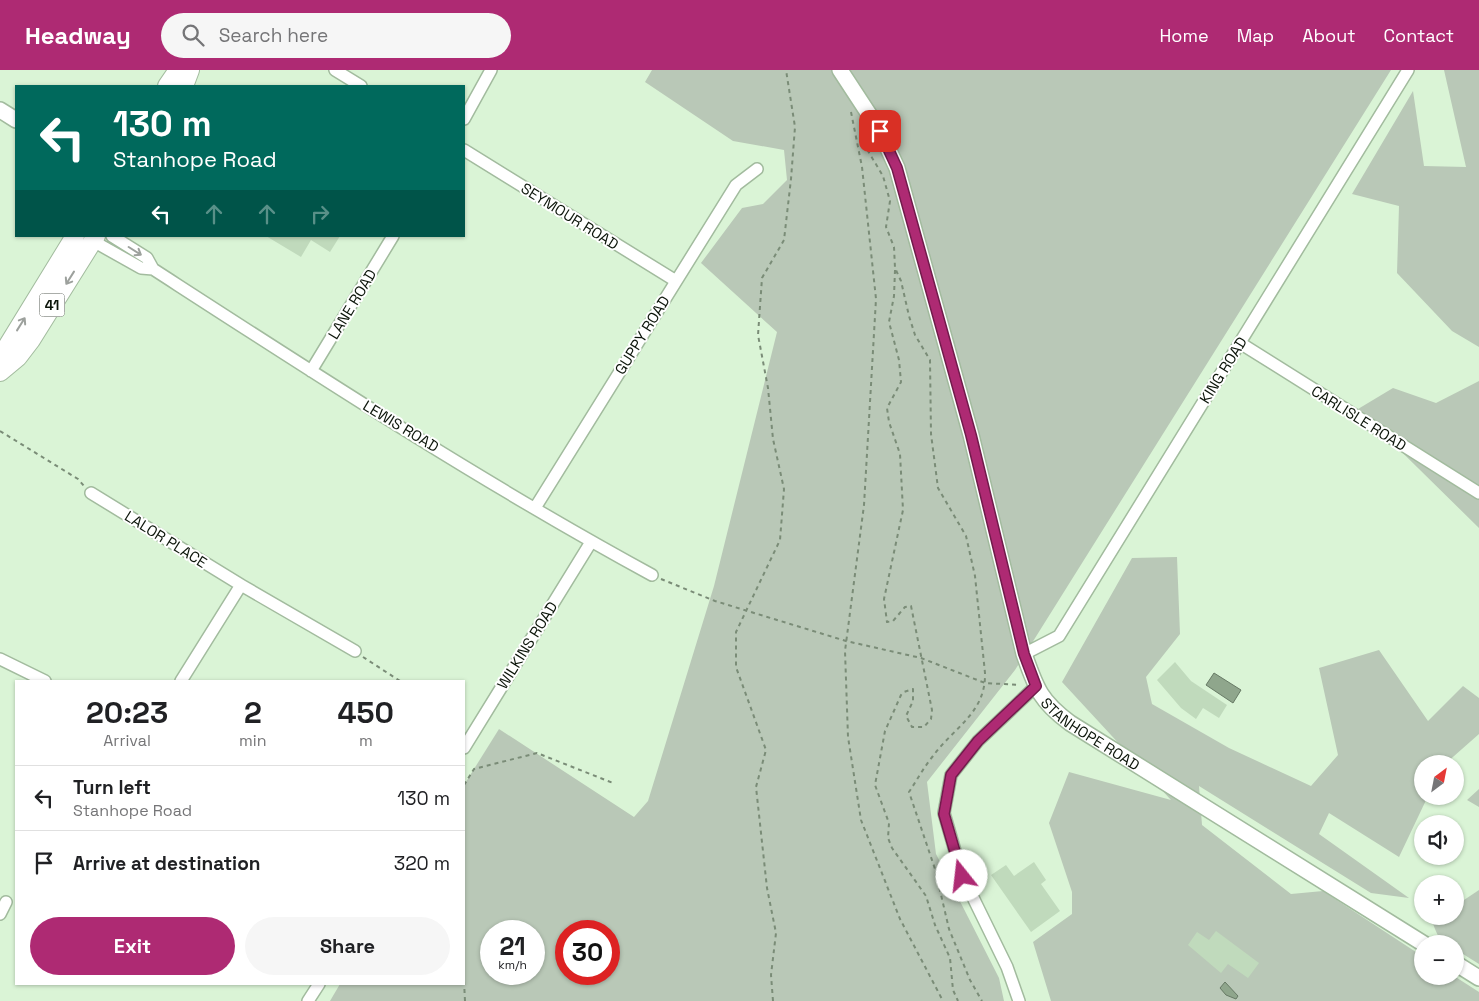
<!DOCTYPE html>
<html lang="en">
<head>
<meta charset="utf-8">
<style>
	body { margin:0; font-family:"Space Grotesk",sans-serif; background:#f6f6f6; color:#202124; height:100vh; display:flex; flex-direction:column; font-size:19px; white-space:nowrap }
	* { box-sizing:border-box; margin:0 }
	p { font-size:16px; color:#757577 }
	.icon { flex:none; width:28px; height:28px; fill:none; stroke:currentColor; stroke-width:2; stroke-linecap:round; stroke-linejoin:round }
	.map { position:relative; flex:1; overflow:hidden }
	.side { position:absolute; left:15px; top:610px; width:450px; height:305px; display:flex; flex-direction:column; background:#fff; border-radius:0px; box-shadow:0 1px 4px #0004 }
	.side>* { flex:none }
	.banner { position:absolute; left:15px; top:15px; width:450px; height:152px; border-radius:0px; box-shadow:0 1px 4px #0004; background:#00695c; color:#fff; overflow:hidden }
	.needle { width:32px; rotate:32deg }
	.buttons { position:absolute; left:1414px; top:685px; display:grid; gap:10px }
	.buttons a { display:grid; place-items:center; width:50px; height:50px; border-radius:50%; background:#fff; box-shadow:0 1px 4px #0004; font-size:25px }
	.speed { position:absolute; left:480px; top:850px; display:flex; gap:10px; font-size:25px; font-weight:700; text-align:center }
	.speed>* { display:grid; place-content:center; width:65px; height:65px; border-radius:50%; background:#fff; box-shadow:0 1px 4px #0004; line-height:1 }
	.speed small { font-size:12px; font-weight:400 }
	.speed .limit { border:8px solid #d22; background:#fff; color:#111 }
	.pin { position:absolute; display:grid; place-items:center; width:42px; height:42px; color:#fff; margin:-21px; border-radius:10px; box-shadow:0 2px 8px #0006 }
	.me { position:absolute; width:55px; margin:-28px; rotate:344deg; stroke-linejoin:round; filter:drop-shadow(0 0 4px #0008) }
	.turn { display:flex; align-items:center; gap:18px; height:105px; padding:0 15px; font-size:22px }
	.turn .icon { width:65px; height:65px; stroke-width:2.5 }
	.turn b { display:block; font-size:35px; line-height:42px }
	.lanes { display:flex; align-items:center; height:48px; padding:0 15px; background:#0003; justify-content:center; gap:25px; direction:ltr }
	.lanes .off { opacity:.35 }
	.eta { display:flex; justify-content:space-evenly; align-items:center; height:85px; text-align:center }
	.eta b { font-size:30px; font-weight:600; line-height:35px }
	.cta { display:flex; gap:10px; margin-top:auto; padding:10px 15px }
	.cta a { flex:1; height:58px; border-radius:30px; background:#ae2a73; color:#fff; font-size:20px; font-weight:600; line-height:58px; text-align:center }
	.cta a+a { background:#f6f6f6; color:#202124 }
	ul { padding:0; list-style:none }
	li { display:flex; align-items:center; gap:15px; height:65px; padding:0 15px; border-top:1px solid #e0e0e0 }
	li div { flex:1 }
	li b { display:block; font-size:19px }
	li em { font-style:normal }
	header { display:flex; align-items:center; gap:30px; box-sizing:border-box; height:70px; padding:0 25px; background:#ae2a73; color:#fff }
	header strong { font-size:24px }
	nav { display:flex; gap:28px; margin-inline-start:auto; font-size:18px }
	.search { width:350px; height:45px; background:#f6f6f6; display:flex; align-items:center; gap:12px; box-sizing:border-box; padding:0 18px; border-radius:28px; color:#757577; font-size:19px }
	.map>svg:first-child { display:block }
	.green { fill:#b9c8b7; fill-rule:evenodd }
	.water { fill:#8fa68c; stroke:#677a65 }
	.building { fill:#c0dabc }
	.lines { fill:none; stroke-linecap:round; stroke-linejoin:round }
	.street-casing { stroke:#a2bb9e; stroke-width:14 }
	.secondary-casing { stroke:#a2bb9e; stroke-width:18 }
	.primary-casing { stroke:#a2bb9e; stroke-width:20 }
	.path { stroke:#7a8c77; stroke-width:2; stroke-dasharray:4 4; stroke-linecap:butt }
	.street { stroke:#fff; stroke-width:11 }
	.secondary { stroke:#fff; stroke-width:15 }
	.primary { stroke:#fff; stroke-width:18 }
	.oneway { stroke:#9da19d }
	.route-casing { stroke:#711b4b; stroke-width:12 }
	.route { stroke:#ae2a73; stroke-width:9 }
	.labels { text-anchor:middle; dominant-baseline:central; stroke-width:4; stroke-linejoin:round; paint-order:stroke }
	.shield { fill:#fff; stroke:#545a53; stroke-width:1 }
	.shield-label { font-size:14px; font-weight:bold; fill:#0b1409 }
	.street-label { font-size:15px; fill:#0b1409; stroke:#fff }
</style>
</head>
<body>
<header>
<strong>Headway</strong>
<div class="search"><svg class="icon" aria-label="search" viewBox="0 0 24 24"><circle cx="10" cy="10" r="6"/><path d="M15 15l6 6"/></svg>Search here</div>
<nav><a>Home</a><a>Map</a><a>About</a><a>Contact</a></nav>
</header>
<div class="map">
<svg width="1479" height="931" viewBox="0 0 1479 931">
	<rect width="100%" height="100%" fill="#daf4d6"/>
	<path class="green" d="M 652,0 L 1391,0 L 1015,600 L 927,712 L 936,784 L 999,908 L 1004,931 L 330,931 L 340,914 L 464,914 L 464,715 L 499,659 L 634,747 L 648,731 L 714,516 L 777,262 L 701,193 L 742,138 L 763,134 L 787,110 L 784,80 L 733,71 L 645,12 ZM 491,861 L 534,861 L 534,904 L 491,904 ZM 566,861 L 609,861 L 609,904 L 566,904 Z
		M 1444,0 L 1479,0 L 1479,277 L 1452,261 L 1397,203 L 1399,136 L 1352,124 L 1413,21 L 1424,96 L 1466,97 Z
		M 1479,311 L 1479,458 L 1358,339 L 1393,318 L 1436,333 Z
		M 1177,487 L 1180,564 L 1146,607 L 1152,634 L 1229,678 L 1311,716 L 1338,685 L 1319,598 L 1379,580 L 1428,651 L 1463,616 L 1479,628 L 1479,664 L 1445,694 L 1422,694 L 1422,726 L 1428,726 L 1399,787 L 1329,743 L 1319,764 L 1409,828 L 1371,823 L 1199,716 L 1202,755 L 1291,824 L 1323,821 L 1422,886 L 1422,906 L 1454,906 L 1479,922 L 1479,931 L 1051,931 L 1033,872 L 1072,844 L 1072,822 L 1049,753 L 1069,702 L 1171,730 L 1062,612 L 1132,488 Z
		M 1479,719 L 1479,737 L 1467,730 Z
		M 1479,820 L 1479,894 L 1455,879 L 1455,874 C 1439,874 1437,864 1432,851 L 1439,846 L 1455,846 L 1455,836 Z"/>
	<path class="water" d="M 1214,603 L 1241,620 L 1233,633 L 1206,615 Z
		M 1225,912 L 1238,926 L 1236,929 L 1226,925 L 1220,918 Z"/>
	<path class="building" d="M 266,166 L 340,166 L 330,182 L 311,170 L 301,187 Z
		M 1175,592 L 1191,611 L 1227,635 L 1219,648 L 1203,638 L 1196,649 L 1181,638 L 1157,610 Z
		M 1034,792 L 1046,810 L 1041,814 L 1060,841 L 1031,862 L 991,805 L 1006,795 L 1014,806 Z
		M 1216,861 L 1259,893 L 1248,908 L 1228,894 L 1221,903 L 1188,875 L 1197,862 L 1209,870 Z"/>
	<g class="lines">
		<g class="street-casing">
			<path id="street" d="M 335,0 L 361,16
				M 464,49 L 491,0
				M 464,80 L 676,211
				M 90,166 L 93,171 L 141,198 L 153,199
				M 112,166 L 147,188 L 153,199 C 317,305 481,412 652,505
				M 1240,273 L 1479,423
				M 311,301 L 393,166
				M 91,423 L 241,515 L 355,581
				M 535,438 L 736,115 L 757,99
				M 1024,584 L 1059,566 L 1408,0
				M 0,589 L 45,611
				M 181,611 L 241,515
				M 464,678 L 591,472
				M 0,844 L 6,832
				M 308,931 L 319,914
				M 1019,931 L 1007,897 L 962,805 L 944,743 L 951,705 L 978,671 L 1036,616"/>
		</g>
		<g class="secondary-casing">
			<g id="secondary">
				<path id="s1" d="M 840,0 L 880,61 L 897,98 L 971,365 L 1024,584 C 1036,618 1040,631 1070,653 L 1424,874"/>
				<path d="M 0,40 L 16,50"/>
				<path d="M 1455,893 L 1479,908"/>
			</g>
		</g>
		<g class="primary-casing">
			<path id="primary" d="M 167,16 L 178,0
				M 184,16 L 190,0
				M 3,298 L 5,280 L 75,166
				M 0,302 L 18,287 L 31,270 L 96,166"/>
		</g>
		<path class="path" d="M 851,42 L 862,97 L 876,229 L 864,435 L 845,581 L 848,667 L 861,750 L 900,849 L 943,931
			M 860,57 L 868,81 L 883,106 L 890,131 L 886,157 L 894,177 L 895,198 L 901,211 L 909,246 L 915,265 L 930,290 L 931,364 L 938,418 L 966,466 L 975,506 L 985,603 C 986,643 954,657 933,686 C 924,697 917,710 909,722 L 935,799 L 949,859 L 970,910 L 982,931
			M 895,200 L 894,226 L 889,252 L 899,290 L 901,312 L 887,338 L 889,352 L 900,384 L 903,440 L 884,529 L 887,552 L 893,551 L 905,537 L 911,536 L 932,640 L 931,649 L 924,657 L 912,657 L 906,646 L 913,631 L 913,619 L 904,622 L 901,625 L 885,661 L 875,715 L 889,753 L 888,768 L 892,778 L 926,826 L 935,855 L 950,888 L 953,920 L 958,931
			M 0,361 L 78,409 L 84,416
			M 661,509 L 715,531 L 846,571 L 921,588 L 985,613 L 1020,615
			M 363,587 L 400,611
			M 464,715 L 474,699 L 537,683 L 613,713
			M 464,911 L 465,931
			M 773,931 L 771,905 L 776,863 L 767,818 L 756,717 L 766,680 L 736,597 L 736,562 L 780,470 L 784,419 L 773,369 L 768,318 L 758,265 L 762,208 L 784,170 L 791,109 L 795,57 L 786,0"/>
		<use href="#street" class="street"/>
		<use href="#secondary" class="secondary"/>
		<use href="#primary" class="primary"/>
	</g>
	<defs><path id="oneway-shaft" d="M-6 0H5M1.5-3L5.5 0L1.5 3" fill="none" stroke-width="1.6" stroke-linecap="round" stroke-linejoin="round" transform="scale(1.25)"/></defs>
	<g class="oneway">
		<use href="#oneway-shaft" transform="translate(135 181) rotate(32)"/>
		<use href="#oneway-shaft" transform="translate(70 208) rotate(122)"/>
		<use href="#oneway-shaft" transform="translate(21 254) rotate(-58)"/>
	</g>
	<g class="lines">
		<g class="route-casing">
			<path id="route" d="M 880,61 L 897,98 L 971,365 L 1024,584 L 1036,616 L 978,671 L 951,705 L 944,744 L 962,806"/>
		</g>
		<use href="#route" class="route"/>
	</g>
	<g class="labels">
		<rect class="shield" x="39.5" y="223.5" width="25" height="23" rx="4"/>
		<g class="shield-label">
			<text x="52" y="235">41</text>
		</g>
		<g class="street-label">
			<text transform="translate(570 146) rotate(32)">SEYMOUR ROAD</text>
			<text transform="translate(352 234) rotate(-59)">LANE ROAD</text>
			<text transform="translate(642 265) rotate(-58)">GUPPY ROAD</text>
			<text transform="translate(1223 300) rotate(-58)">KING ROAD</text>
			<text transform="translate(1359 348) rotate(32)">CARLISLE ROAD</text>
			<text transform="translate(401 356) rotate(31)">LEWIS ROAD</text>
			<text transform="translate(166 469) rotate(32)">LALOR PLACE</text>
			<text transform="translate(527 575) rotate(-58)">WILKINS ROAD</text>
			<text stroke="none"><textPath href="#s1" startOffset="724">STANHOPE ROAD</textPath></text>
		</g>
	</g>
</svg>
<div class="buttons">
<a><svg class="needle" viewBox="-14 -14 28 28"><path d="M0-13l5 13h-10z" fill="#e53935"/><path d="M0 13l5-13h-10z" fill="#757577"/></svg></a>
<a><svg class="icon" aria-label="sound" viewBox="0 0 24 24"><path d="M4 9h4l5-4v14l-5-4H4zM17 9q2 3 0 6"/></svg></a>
<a>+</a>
<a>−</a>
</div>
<div class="speed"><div>21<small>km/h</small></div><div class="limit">30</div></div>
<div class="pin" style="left:880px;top:61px;background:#d93025"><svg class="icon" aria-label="arrive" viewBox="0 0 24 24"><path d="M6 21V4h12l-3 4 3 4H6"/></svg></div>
<svg class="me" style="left:962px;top:806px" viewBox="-20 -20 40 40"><circle r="19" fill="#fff"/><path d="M0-13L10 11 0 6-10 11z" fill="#ae2a73"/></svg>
<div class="banner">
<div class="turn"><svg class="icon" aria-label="left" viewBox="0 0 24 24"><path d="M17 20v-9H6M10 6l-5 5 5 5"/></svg><div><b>130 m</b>Stanhope Road</div></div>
<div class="lanes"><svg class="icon" aria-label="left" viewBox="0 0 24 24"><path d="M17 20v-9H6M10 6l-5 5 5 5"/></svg><svg class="icon off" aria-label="ahead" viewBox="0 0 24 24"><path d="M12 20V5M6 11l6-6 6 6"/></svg><svg class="icon off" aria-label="ahead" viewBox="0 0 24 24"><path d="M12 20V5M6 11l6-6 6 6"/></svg><svg class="icon off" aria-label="right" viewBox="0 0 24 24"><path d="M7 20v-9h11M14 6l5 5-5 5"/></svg></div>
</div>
<section class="side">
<div class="eta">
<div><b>20:23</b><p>Arrival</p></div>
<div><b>2</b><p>min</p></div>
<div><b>450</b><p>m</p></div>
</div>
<ul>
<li><svg class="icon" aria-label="left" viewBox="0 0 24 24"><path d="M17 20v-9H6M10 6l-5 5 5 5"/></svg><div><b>Turn left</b><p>Stanhope Road</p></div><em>130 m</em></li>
<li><svg class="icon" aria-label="arrive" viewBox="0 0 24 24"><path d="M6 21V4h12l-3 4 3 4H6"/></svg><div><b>Arrive at destination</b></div><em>320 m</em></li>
</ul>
<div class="cta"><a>Exit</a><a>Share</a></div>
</section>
</div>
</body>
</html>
